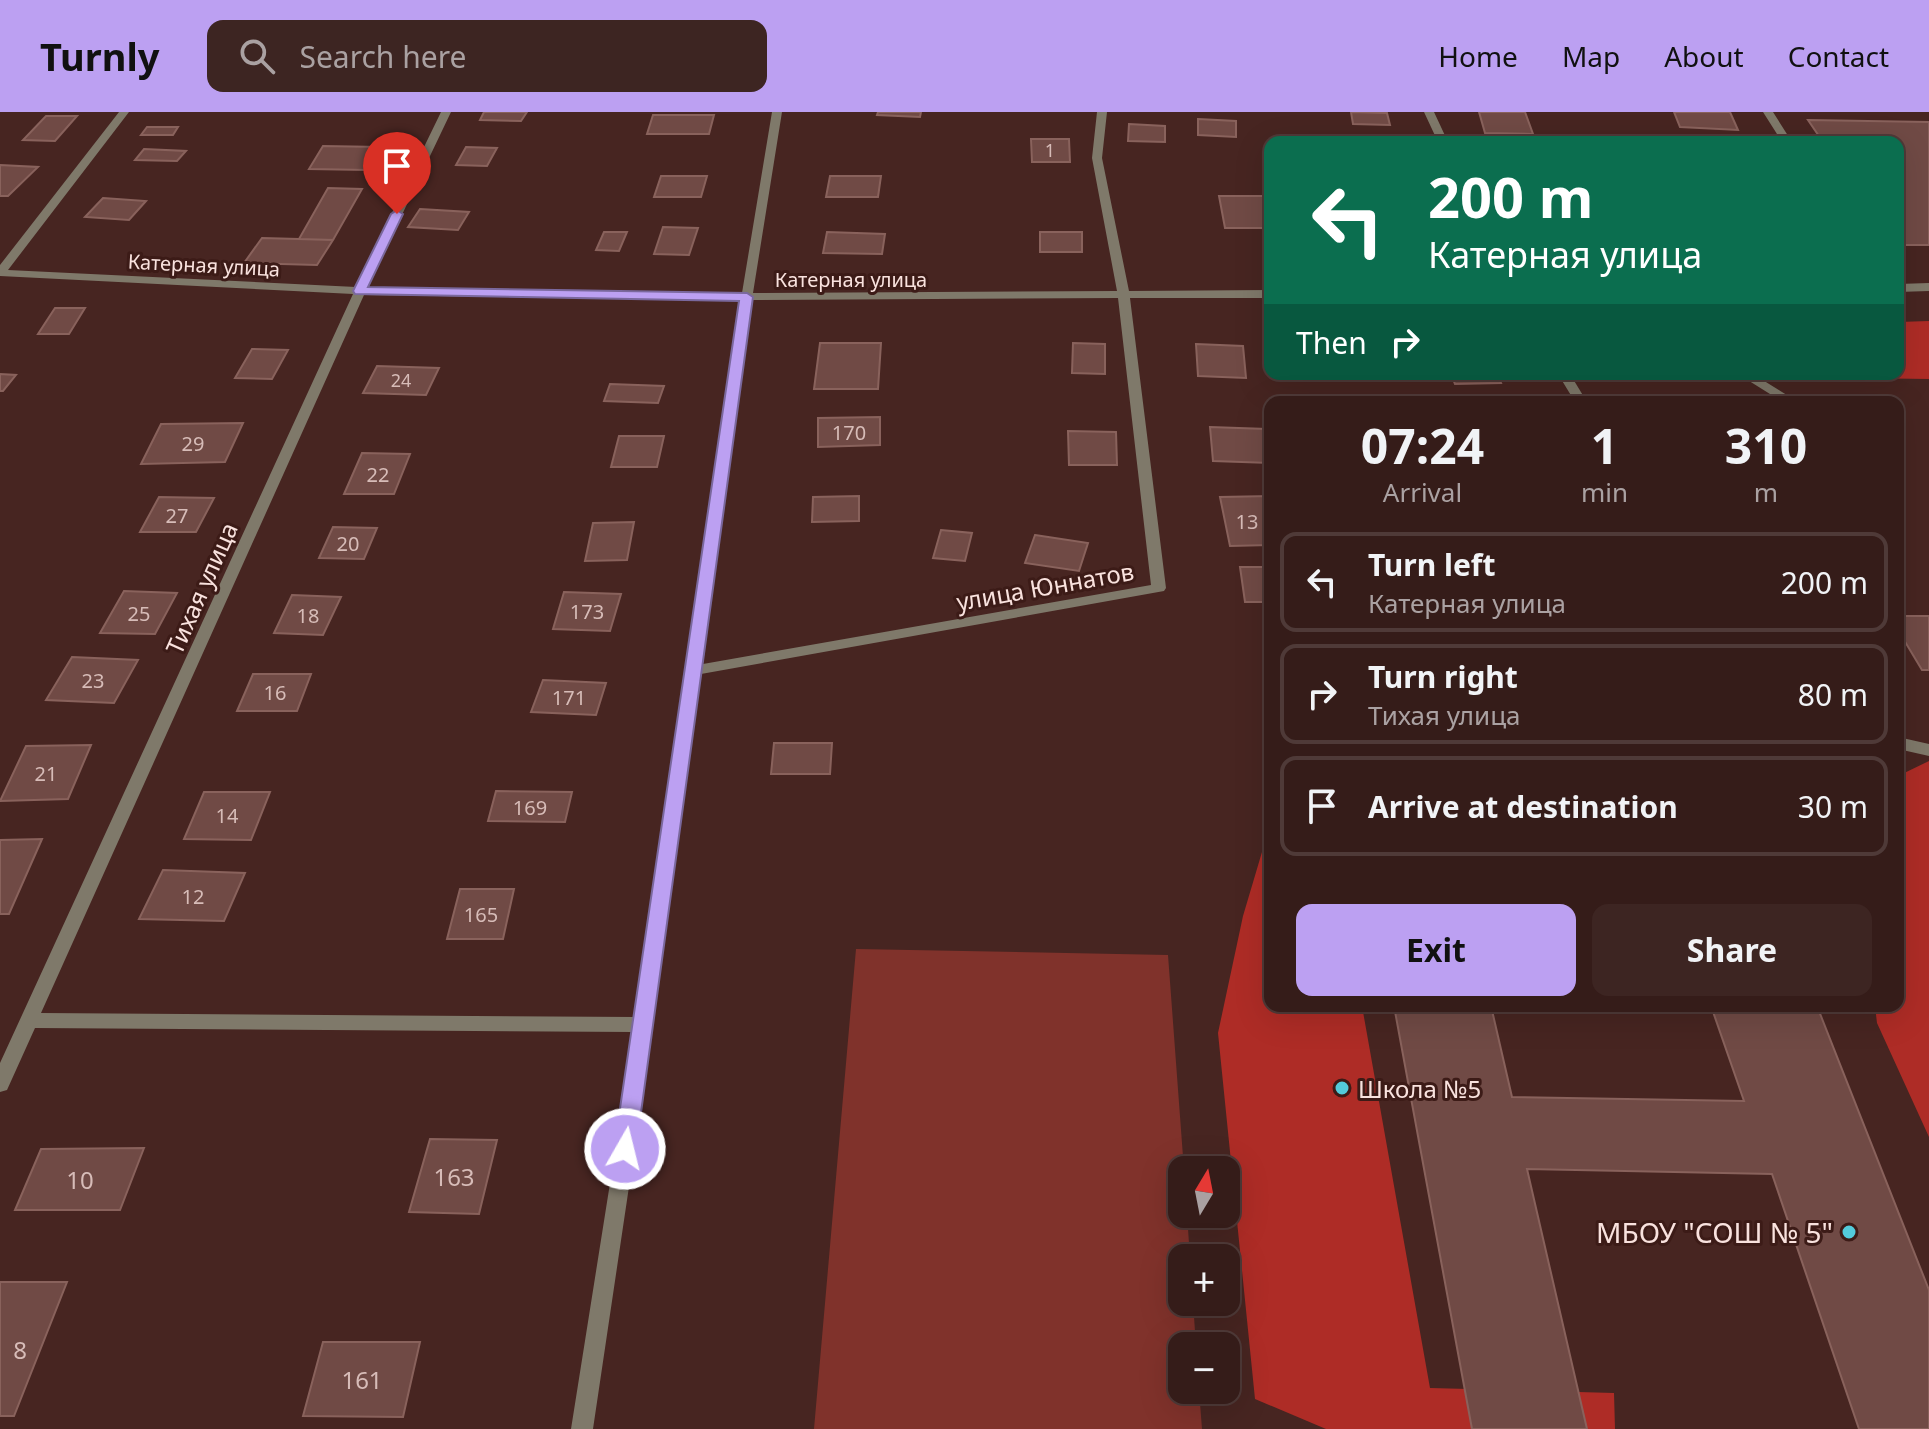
<!DOCTYPE html>
<html lang="en">
<head>
<meta charset="utf-8">
<style>
	body { margin:0; font-family:"Noto Sans",sans-serif; background:#3d2522; color:#f1f3f6; height:100vh; display:flex; flex-direction:column; font-size:30px; white-space:nowrap }
	* { box-sizing:border-box; margin:0 }
	p { font-size:26px; color:#aaa1a2 }
	.icon { flex:none; width:44px; height:44px; fill:none; stroke:currentColor; stroke-width:2; stroke-linecap:round; stroke-linejoin:round }
	.map { position:relative; flex:1; overflow:hidden }
	.details { position:absolute; left:1264px; top:284px; width:640px; height:616px; display:flex; flex-direction:column; background:#351c19; border-radius:16px; box-shadow:0 8px 32px #0002,0 0 0 2px #4f3a38 }
	.details>* { flex:none }
	.guide { position:absolute; left:1264px; top:24px; width:640px; height:244px; border-radius:16px; box-shadow:0 8px 32px #0002,0 0 0 2px #4f3a38; background:#0b6e4f; color:#fff; overflow:hidden }
	.needle { width:52px; rotate:10deg }
	.controls { position:absolute; left:1168px; top:1044px; display:grid; gap:16px }
	.controls a { display:grid; place-items:center; width:72px; height:72px; border-radius:16px; background:#351c19; box-shadow:0 8px 32px #0002,0 0 0 2px #4f3a38; font-size:40px }
	.pin { position:absolute; display:grid; place-items:center; width:68px; height:68px; color:#fff; margin:-82px -34px; border-radius:50% 50% 50% 0; rotate:-45deg; box-shadow:0 0 8px #0007 }
	.pin .icon { rotate:45deg }
	.me { position:absolute; width:88px; margin:-44px; rotate:8deg; stroke-linejoin:round; filter:drop-shadow(0 0 6px #0008) }
	.turn { display:flex; align-items:center; gap:28px; height:168px; padding:0 32px; font-size:36px }
	.turn .icon { width:104px; height:104px; stroke-width:2.5 }
	.turn b { display:block; font-size:56px; line-height:68px }
	.then { display:flex; align-items:center; height:76px; padding:0 32px; background:#0003; gap:16px; font-size:30px }
	.eta { display:flex; justify-content:space-evenly; align-items:center; height:136px; text-align:center }
	.eta b { font-size:48px; font-weight:700; line-height:56px }
	.button { display:flex; gap:16px; margin-top:auto; padding:16px 32px }
	.button a { flex:1; height:92px; border-radius:16px; background:#bca0f2; color:#111; font-size:32px; font-weight:700; line-height:92px; text-align:center }
	.button a+a { background:#3d2522; color:#f1f3f6 }
	ul { padding:0; list-style:none }
	li { display:flex; align-items:center; gap:24px; height:100px; margin:0 16px 12px; padding:0 16px; border:4px solid #4f3a38; border-radius:16px }
	li div { flex:1 }
	li b { display:block; font-size:30px }
	li em { font-style:normal }
	header { display:flex; align-items:center; gap:48px; box-sizing:border-box; height:112px; padding:0 40px; background:#bca0f2; color:#111 }
	header strong { font-size:38px }
	nav { display:flex; gap:44px; margin-inline-start:auto; font-size:28px }
	.search { width:560px; height:72px; background:#3d2522; display:flex; align-items:center; gap:20px; box-sizing:border-box; padding:0 28px; border-radius:16px; color:#aaa1a2; font-size:30px }
	.map>svg:first-child { display:block }
	.green { fill:#80322b }
	.forest { fill:#ae2c26 }
	.building { fill:#704a45; stroke:#89625c; stroke-width:2 }
	.lines { fill:none; stroke-linecap:round; stroke-linejoin:round }
	.service { fill:#7f796a; fill-rule:evenodd }
	.minor { fill:#7f796a; fill-rule:evenodd }
	.route { fill:#bca0f2; stroke:#7a689d; stroke-width:2 }
	.poi-dot { fill:#53cbdb; stroke:#3c1b17; stroke-width:3 }
	.labels { text-anchor:middle; dominant-baseline:central; stroke-width:6; stroke-linejoin:round; paint-order:stroke }
	.far-number-label { font-size:18px; fill:#d7bcb8 }
	.far-street-label { font-size:20px; fill:#f9e2de; stroke:#3c1b17 }
	.number-label { font-size:20px; fill:#d7bcb8 }
	.street-label { font-size:24px; fill:#f9e2de; stroke:#3c1b17 }
	.poi-label { font-size:24px; fill:#f9e2de; stroke:#3c1b17; text-anchor:start }
	.near-number-label { font-size:24px; fill:#d7bcb8 }
	.near-poi-label { font-size:28px; fill:#f9e2de; stroke:#3c1b17; text-anchor:end }
</style>
</head>
<body>
<header>
<strong>Turnly</strong>
<div class="search"><svg class="icon" aria-label="search" viewBox="0 0 24 24"><circle cx="10" cy="10" r="6"/><path d="M15 15l6 6"/></svg>Search here</div>
<nav><a>Home</a><a>Map</a><a>About</a><a>Contact</a></nav>
</header>
<div class="map">
<svg width="1929" height="1317" viewBox="0 0 1929 1317">
	<rect width="100%" height="100%" fill="#472521"/>
	<path class="green" d="M 856,837 L 1168,843 L 1184,1058 L 1182,1102 L 1187,1102 L 1190,1146 L 1182,1146 L 1182,1190 L 1193,1190 L 1196,1234 L 1182,1234 L 1182,1278 L 1199,1278 L 1202,1317 L 814,1317 Z"/>
	<path class="forest" d="M 1929,209 L 1929,267 L 1782,265 L 1777,262 L 1898,262 L 1898,210 Z
		M 1929,649 L 1929,1025 L 1877,911 L 1875,894 L 1898,894 L 1898,664 Z
		M 1270,713 L 1270,894 L 1362,894 L 1430,1276 L 1614,1281 L 1615,1317 L 1326,1317 L 1255,1287 L 1218,921 L 1243,804 Z"/>
	<path class="building" d="M 484,0 L 527,0 L 521,9 L 480,8 Z
		M 878,0 L 921,0 L 920,5 L 877,3 Z
		M 1351,0 L 1387,1 L 1390,13 L 1353,12 Z
		M 1479,0 L 1525,0 L 1533,22 L 1485,21 Z
		M 1674,0 L 1730,0 L 1738,18 L 1680,15 Z
		M 653,3 L 714,3 L 709,22 L 647,22 Z
		M 46,4 L 77,4 L 55,29 L 23,28 Z
		M 1198,7 L 1236,9 L 1236,25 L 1198,23 Z
		M 1808,8 L 1929,10 L 1929,133 L 1898,133 L 1898,30 L 1823,30 Z
		M 1129,12 L 1165,14 L 1165,30 L 1128,29 Z
		M 147,15 L 178,15 L 173,23 L 141,23 Z
		M 1031,27 L 1069,27 L 1070,50 L 1032,50 Z
		M 323,34 L 381,35 L 368,58 L 309,57 Z
		M 466,35 L 497,36 L 487,54 L 456,53 Z
		M 144,37 L 186,39 L 177,49 L 135,48 Z
		M 0,53 L 38,55 L 8,84 L 0,84 Z
		M 661,64 L 707,64 L 701,85 L 654,85 Z
		M 830,64 L 881,64 L 878,85 L 826,85 Z
		M 328,76 L 362,77 L 333,128 L 299,127 Z
		M 1219,84 L 1270,84 L 1270,116 L 1225,116 Z
		M 103,86 L 146,89 L 129,108 L 85,105 Z
		M 420,97 L 469,100 L 458,118 L 408,115 Z
		M 663,115 L 698,116 L 689,143 L 654,142 Z
		M 604,120 L 627,120 L 619,139 L 596,138 Z
		M 827,120 L 885,122 L 882,142 L 823,141 Z
		M 1040,120 L 1082,120 L 1082,140 L 1040,140 Z
		M 262,126 L 299,127 L 333,128 L 317,153 L 244,151 Z
		M 55,196 L 85,196 L 69,222 L 38,222 Z
		M 820,231 L 881,231 L 878,277 L 814,277 Z
		M 1073,231 L 1105,232 L 1105,262 L 1072,261 Z
		M 1196,232 L 1243,234 L 1246,266 L 1198,264 Z
		M 252,237 L 288,238 L 272,267 L 235,266 Z
		M 377,254 L 439,256 L 426,283 L 363,281 Z
		M 0,262 L 16,263 L 3,279 L 0,279 Z
		M 1451,262 L 1497,262 L 1501,271 L 1455,272 Z
		M 610,272 L 664,274 L 658,291 L 604,289 Z
		M 880,305 L 880,333 L 818,335 L 818,306 Z
		M 243,311 L 225,350 L 141,352 L 161,312 Z
		M 1210,315 L 1267,317 L 1270,351 L 1213,349 Z
		M 1068,319 L 1116,320 L 1117,353 L 1069,353 Z
		M 619,324 L 664,324 L 657,355 L 611,355 Z
		M 362,341 L 410,342 L 394,382 L 344,382 Z
		M 859,384 L 859,409 L 812,410 L 813,385 Z
		M 1270,384 L 1270,433 L 1230,434 L 1220,385 Z
		M 159,385 L 214,386 L 196,420 L 140,420 Z
		M 634,410 L 627,448 L 585,449 L 593,411 Z
		M 333,415 L 377,416 L 364,447 L 319,446 Z
		M 941,418 L 972,421 L 965,449 L 933,446 Z
		M 1035,423 L 1088,431 L 1079,459 L 1025,451 Z
		M 1240,455 L 1270,455 L 1270,490 L 1245,490 Z
		M 124,479 L 177,481 L 155,522 L 100,521 Z
		M 564,480 L 621,482 L 610,519 L 553,517 Z
		M 292,483 L 341,485 L 323,523 L 274,521 Z
		M 1898,504 L 1929,504 L 1929,558 L 1922,558 L 1898,518 Z
		M 72,545 L 138,548 L 114,591 L 46,588 Z
		M 253,562 L 311,562 L 297,599 L 237,599 Z
		M 543,568 L 606,571 L 596,603 L 531,600 Z
		M 774,631 L 832,631 L 830,662 L 771,662 Z
		M 91,633 L 68,687 L 0,689 L 26,634 Z
		M 496,679 L 572,680 L 565,710 L 488,709 Z
		M 204,680 L 270,680 L 251,728 L 184,727 Z
		M 42,727 L 9,802 L 0,802 L 0,728 Z
		M 163,758 L 245,761 L 224,809 L 139,807 Z
		M 460,777 L 514,777 L 503,827 L 447,827 Z
		M 1394,894 L 1491,894 L 1512,985 L 1744,989 L 1711,894 L 1817,894 L 1929,1178 L 1929,1317 L 1859,1317 L 1772,1062 L 1527,1057 L 1587,1317 L 1472,1317 Z
		M 430,1027 L 497,1028 L 479,1102 L 409,1100 Z
		M 144,1036 L 120,1098 L 15,1098 L 41,1037 Z
		M 0,1170 L 67,1170 L 14,1304 L 0,1304 Z
		M 323,1230 L 420,1230 L 403,1305 L 303,1304 Z"/>
	<g class="lines">
		<path class="service" d="M 1738,262 L 1753,262 L 1798,290 L 1783,290 Z
			M 1898,625 L 1929,632 L 1929,644 L 1898,637 Z"/>
		<path class="minor" d="M 119,0 L 129,0 L 8,158 L 356,175 L 441,0 L 451,0 L 367,176 L 742,181 L 772,0 L 782,0 L 753,181 L 1117,179 L 1092,46 L 1097,0 L 1107,0 L 1102,46 L 1129,179 L 1270,178 L 1270,186 L 1130,186 L 1166,476 L 1164,479 L 701,562 L 653,913 L 593,1317 L 571,1317 L 634,920 L 35,916 L 7,978 L 0,980 L 0,951 L 353,182 L 0,164 L 0,153 ZM 364,183 L 741,188 L 636,905 L 41,901 ZM 1118,186 L 1151,473 L 703,552 L 752,188 Z
			M 1424,0 L 1434,0 L 1448,30 L 1438,30 Z
			M 1763,0 L 1773,0 L 1792,30 L 1782,30 Z
			M 1929,171 L 1929,179 L 1898,180 L 1898,172 Z
			M 1558,262 L 1570,262 L 1587,290 L 1575,290 Z"/>
	</g>
	<path class="route" d="M 397,98 L 403,102 L 368,175 L 747,181 L 753,185 L 636,1037 L 633,1044 L 625,1047 L 617,1044 L 614,1037 L 739,189 L 355,182 L 353,179 L 391,102 Z"/>
	<g class="poi-dot">
		<circle cx="1342" cy="976" r="8"/>
		<circle cx="1849" cy="1120" r="8"/>
	</g>
	<g class="labels">
		<g class="far-number-label">
			<text x="1050" y="38">1</text>
			<text x="401" y="268">24</text>
		</g>
		<g class="far-street-label">
			<text transform="translate(204 153) rotate(3)">Катерная улица</text>
			<text x="851" y="167">Катерная улица</text>
		</g>
		<g class="number-label">
			<text x="849" y="320">170</text>
			<text x="193" y="331">29</text>
			<text x="378" y="362">22</text>
			<text x="177" y="403">27</text>
			<text x="1247" y="409">13</text>
			<text x="348" y="431">20</text>
			<text x="587" y="499">173</text>
			<text x="139" y="501">25</text>
			<text x="308" y="503">18</text>
			<text x="93" y="568">23</text>
			<text x="275" y="580">16</text>
			<text x="569" y="585">171</text>
			<text x="46" y="661">21</text>
			<text x="530" y="695">169</text>
			<text x="227" y="703">14</text>
			<text x="193" y="784">12</text>
			<text x="481" y="802">165</text>
		</g>
		<g class="street-label">
			<text transform="translate(1045 474) rotate(-10)">улица Юннатов</text>
			<text transform="translate(201 476) rotate(-66)">Тихая улица</text>
		</g>
		<g class="poi-label">
			<text x="1358" y="976">Школа №5</text>
		</g>
		<g class="near-number-label">
			<text x="454" y="1064">163</text>
			<text x="80" y="1067">10</text>
			<text x="20" y="1237">8</text>
			<text x="362" y="1267">161</text>
		</g>
		<g class="near-poi-label">
			<text x="1833" y="1120">МБОУ "СОШ № 5"</text>
		</g>
	</g>
</svg>
<div class="controls">
<a><svg class="needle" viewBox="-14 -14 28 28"><path d="M0-13l5 13h-10z" fill="#e53935"/><path d="M0 13l5-13h-10z" fill="#aaa1a2"/></svg></a>
<a>+</a>
<a>−</a>
</div>
<div class="pin" style="left:397px;top:102px;background:#d93025"><svg class="icon" aria-label="arrive" viewBox="0 0 24 24"><path d="M6 21V4h12l-3 4 3 4H6"/></svg></div>
<svg class="me" style="left:625px;top:1037px" viewBox="-20 -20 40 40"><circle r="17" fill="#bca0f2" stroke="#fff" stroke-width="3"/><path d="M0-11L8 9 0 5-8 9z" fill="#fff"/></svg>
<div class="guide">
<div class="turn"><svg class="icon" aria-label="left" viewBox="0 0 24 24"><path d="M17 20v-9H6M10 6l-5 5 5 5"/></svg><div><b>200 m</b>Катерная улица</div></div>
<div class="then">Then<svg class="icon" aria-label="right" viewBox="0 0 24 24"><path d="M7 20v-9h11M14 6l5 5-5 5"/></svg></div>
</div>
<section class="details">
<div class="eta">
<div><b>07:24</b><p>Arrival</p></div>
<div><b>1</b><p>min</p></div>
<div><b>310</b><p>m</p></div>
</div>
<ul>
<li><svg class="icon" aria-label="left" viewBox="0 0 24 24"><path d="M17 20v-9H6M10 6l-5 5 5 5"/></svg><div><b>Turn left</b><p>Катерная улица</p></div><em>200 m</em></li>
<li><svg class="icon" aria-label="right" viewBox="0 0 24 24"><path d="M7 20v-9h11M14 6l5 5-5 5"/></svg><div><b>Turn right</b><p>Тихая улица</p></div><em>80 m</em></li>
<li><svg class="icon" aria-label="arrive" viewBox="0 0 24 24"><path d="M6 21V4h12l-3 4 3 4H6"/></svg><div><b>Arrive at destination</b></div><em>30 m</em></li>
</ul>
<div class="button"><a>Exit</a><a>Share</a></div>
</section>
</div>
</body>
</html>
